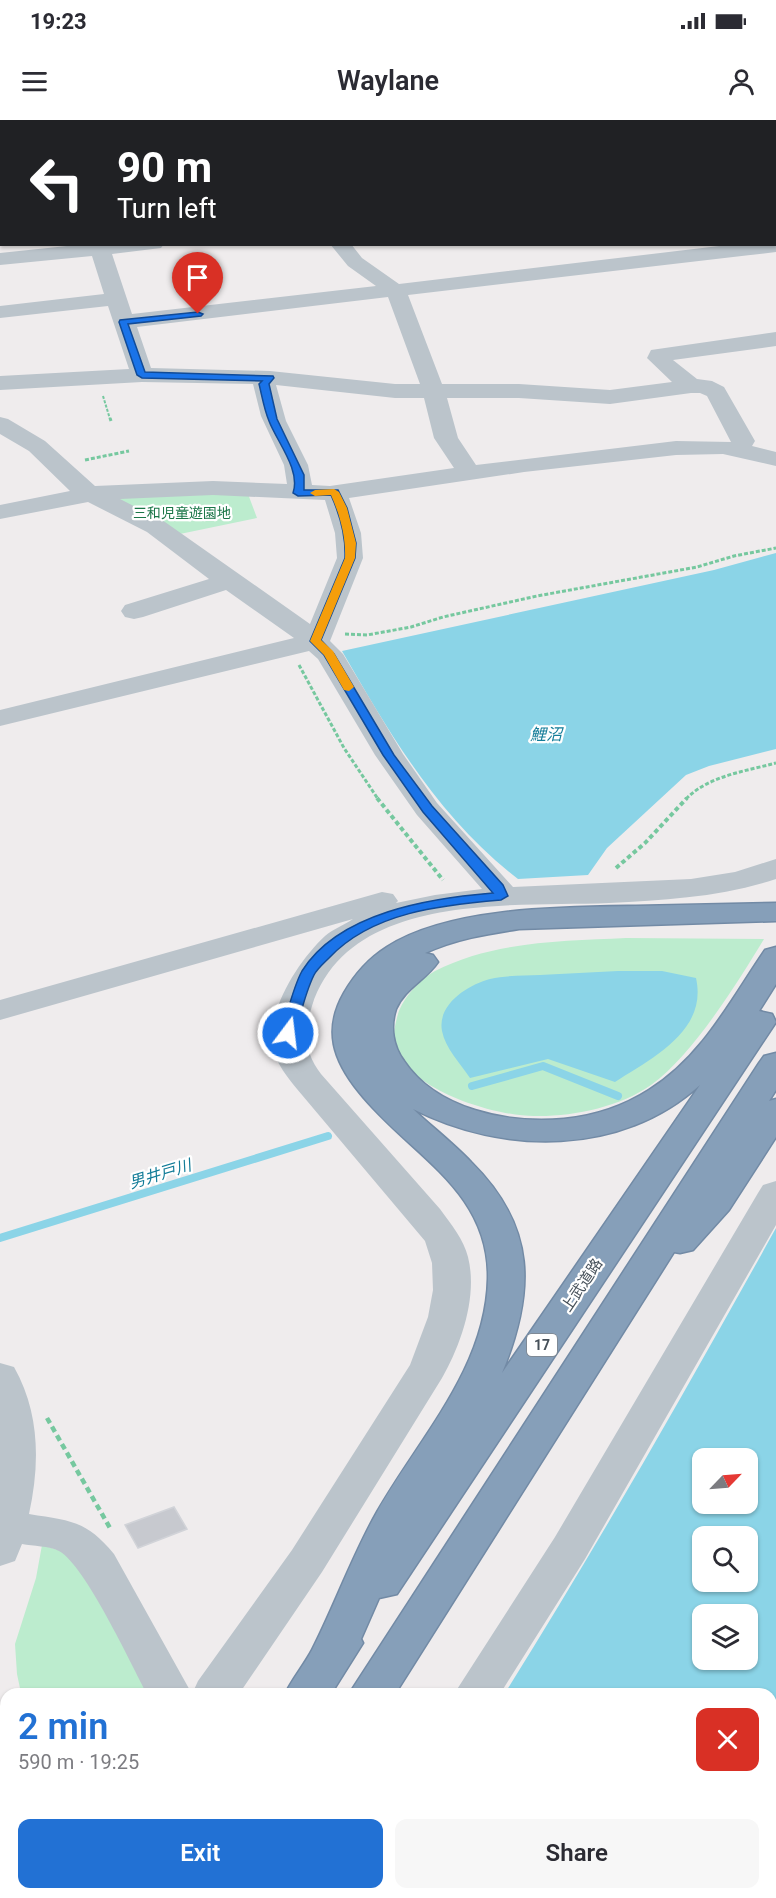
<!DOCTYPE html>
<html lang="en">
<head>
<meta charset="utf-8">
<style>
	body { margin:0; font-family:Roboto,"Noto Sans JP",sans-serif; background:#f7f7f7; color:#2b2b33; height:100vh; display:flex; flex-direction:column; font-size:22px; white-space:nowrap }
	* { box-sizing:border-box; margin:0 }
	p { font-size:20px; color:#7c7c81 }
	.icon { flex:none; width:33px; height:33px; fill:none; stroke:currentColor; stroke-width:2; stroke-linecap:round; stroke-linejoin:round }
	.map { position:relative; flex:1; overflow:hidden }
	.details { position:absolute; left:0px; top:1568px; width:777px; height:212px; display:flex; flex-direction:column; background:#fff; border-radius:18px 18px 0 0; box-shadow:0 2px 4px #0004 }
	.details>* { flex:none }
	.banner { position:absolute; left:0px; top:0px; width:777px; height:126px; box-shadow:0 2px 4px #0004; background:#202124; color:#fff; overflow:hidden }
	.needle { width:39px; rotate:65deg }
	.controls { position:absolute; left:692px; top:1328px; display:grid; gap:12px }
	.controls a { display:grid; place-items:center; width:66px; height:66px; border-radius:12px; background:#fff; box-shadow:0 2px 4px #0004; font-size:30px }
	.pin { position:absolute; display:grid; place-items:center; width:51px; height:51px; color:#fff; margin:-62px -26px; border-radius:50% 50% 50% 0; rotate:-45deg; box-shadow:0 0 6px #0007 }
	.pin .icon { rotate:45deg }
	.me { position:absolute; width:66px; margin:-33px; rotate:15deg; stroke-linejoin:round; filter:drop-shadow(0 0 4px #0008) }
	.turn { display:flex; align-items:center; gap:21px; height:126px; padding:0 18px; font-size:27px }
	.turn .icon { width:78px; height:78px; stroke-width:2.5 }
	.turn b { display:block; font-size:42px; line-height:51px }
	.round { display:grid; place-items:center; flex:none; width:63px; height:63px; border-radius:12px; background:#f7f7f7 }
	.head { display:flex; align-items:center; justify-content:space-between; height:102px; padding:0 18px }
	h1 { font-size:36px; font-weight:600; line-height:45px; color:#2271d4 }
	.button { display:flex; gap:12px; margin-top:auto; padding:12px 18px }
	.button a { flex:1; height:69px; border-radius:12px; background:#2271d4; color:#fff; font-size:24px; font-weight:600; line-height:69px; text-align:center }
	.button a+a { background:#f7f7f7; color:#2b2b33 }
	.status { display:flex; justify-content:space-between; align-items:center; height:42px; padding:0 30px; background:#fff; direction:ltr }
	.status svg { height:16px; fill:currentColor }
	header { display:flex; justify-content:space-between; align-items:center; height:78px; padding:0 18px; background:#fff; font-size:27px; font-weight:600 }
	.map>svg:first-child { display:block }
	.green { fill:#bcecce }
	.water { fill:#8bd4e7; fill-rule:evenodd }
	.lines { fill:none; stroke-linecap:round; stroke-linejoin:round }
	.stream { stroke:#8bd4e7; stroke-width:8 }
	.building { fill:#c7c9cf; stroke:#d1d3d8; stroke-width:1.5 }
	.highway-casing { stroke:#728aa5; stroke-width:3 }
	.path-far3 { stroke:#76c89f; stroke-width:2; stroke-dasharray:3 1.5; stroke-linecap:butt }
	.path-far2 { stroke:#76c89f; stroke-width:3; stroke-dasharray:4 2; stroke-linecap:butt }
	.path-far1 { stroke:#76c89f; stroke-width:4; stroke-dasharray:4.5 3; stroke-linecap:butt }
	.path { stroke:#76c89f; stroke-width:4.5; stroke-dasharray:6 4; stroke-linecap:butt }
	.minor { fill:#bbc4cb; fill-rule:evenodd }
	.highway { fill:#869fb9; fill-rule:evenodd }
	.route { fill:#1a73e8; stroke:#114b97; stroke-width:1.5 }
	.slow { fill:#f59e0b }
	.labels { text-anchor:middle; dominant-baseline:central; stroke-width:4.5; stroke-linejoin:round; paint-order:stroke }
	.far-park-label { font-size:14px; fill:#1b7648; stroke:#fff }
	.shield { fill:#fff; stroke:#7e848b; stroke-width:1.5 }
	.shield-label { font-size:14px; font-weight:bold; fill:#465059 }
	.street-label { font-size:15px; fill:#465059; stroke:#fff }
	.water-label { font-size:16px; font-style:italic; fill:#137c98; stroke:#fff }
</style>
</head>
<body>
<div class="status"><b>19:23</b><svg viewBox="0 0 49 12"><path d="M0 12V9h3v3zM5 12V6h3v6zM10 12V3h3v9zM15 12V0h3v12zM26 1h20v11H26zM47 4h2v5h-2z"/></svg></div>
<header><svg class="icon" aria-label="menu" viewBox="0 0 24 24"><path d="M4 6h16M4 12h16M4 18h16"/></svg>Waylane<svg class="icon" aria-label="person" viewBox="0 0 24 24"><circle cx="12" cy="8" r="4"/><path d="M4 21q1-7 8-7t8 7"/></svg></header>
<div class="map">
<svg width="776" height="1778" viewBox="0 0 776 1778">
	<rect width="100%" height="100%" fill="#efeced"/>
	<path class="green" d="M 248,374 L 257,398 L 175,415 L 111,377 Z
		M 626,818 L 764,819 C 738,862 692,936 651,965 C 620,987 572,997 534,996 C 493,996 396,967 394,917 C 394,909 396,901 398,894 C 403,878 420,859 435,851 C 493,821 563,821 626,818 Z
		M 42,1425 L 74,1435 L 151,1573 L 21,1573 L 17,1554 L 15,1524 L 36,1458 Z"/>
	<path class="water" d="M 776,433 L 776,629 L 709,646 L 686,655 L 607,728 L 588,755 L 518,759 C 438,697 391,616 342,531 L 714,450 Z
		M 618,851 L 662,851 L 696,858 C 708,911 652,938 615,962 L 548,939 L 470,958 C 461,944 445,928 442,911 C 437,884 468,865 490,859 C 506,855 524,856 540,855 C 566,854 592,852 618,851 Z
		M 776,1108 L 776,1778 L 431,1778 L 423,1773 L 771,1773 L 771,1574 L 505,1573 C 600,1421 689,1265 776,1108 ZM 702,1338 L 747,1338 L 747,1383 L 702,1383 ZM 702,1416 L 747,1416 L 747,1461 L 702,1461 ZM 702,1494 L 747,1494 L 747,1539 L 702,1539 Z"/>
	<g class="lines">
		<path class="stream" d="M 472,966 L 543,946 L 618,976
			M 0,1118 L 328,1016"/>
	</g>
	<path class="building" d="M 174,1387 L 187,1409 L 138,1428 L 125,1405 Z"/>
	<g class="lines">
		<g class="highway-casing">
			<path id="highway" d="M 776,783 L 776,801 L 519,809 C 486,814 456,819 425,833 L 433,835 L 438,842 C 426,860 405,868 396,889 C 390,907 393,926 404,941 C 437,990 508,1004 564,999 C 594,996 624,986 649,970 C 703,936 730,881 765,830 L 776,827 L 776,864 L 759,891 L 772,894 L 776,902 L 397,1474 L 379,1478 L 361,1519 L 363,1523 L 331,1574 L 285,1574 C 293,1558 304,1545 312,1530 C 335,1485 352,1436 377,1392 C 419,1318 486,1249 488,1159 C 490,1068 408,1034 359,972 C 333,940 323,910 344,873 C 355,854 368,839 387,827 C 449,787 563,787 636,786 C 683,785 729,784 776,783 ZM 700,965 L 502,1253 C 535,1172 537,1107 471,1042 C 453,1023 432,1007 413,989 C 503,1035 622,1036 700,965 Z
				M 776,933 L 776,970 L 769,981 L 776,979 L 776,1017 L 729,1090 L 693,1130 L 680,1133 L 674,1132 L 395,1574 L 349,1574 L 759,943 L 764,936 Z
				M 146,1773 L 195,1773 L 192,1778 L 144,1778 Z
				M 218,1773 L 267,1773 L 264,1778 L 216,1778 Z"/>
		</g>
		<path class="path-far3" d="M 103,276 L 110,299"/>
		<path class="path-far2" d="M 110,298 L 111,301
			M 85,340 L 129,331
			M 345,514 L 367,515 L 411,507 L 443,497 L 537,476 L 697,447 L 734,436 L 776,428
			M 299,545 L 344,628 L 378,679
			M 686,679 C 708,656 746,651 776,643"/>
		<path class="path-far1" d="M 377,678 L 443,760
			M 616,748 L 645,723 L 687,678"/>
		<path class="path" d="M 47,1298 L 110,1408"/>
		<path class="minor" d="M 17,0 L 35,0 L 35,2 L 17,2 Z
			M 254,0 L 272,0 L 273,2 L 255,2 Z
			M 758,0 L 776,0 L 776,6 L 776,2 Z
			M 776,120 L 776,132 L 408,175 L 442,264 L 519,264 L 610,270 L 672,262 L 647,238 L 651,230 L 776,212 L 776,226 L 673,240 L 697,259 L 712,261 L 724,267 L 755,321 L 752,326 L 776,332 L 776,346 L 723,334 L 676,335 L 524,352 L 349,378 L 361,413 L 363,438 L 330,521 L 343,534 L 403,634 L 437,683 L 513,767 L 691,759 L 735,752 L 776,739 L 776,759 C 722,777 666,780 609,783 C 513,787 349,771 312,886 C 304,912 304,932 321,954 L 440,1089 C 451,1104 464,1120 468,1137 C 478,1176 461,1225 442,1258 L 322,1452 L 239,1574 L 192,1574 L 198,1561 L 292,1430 L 410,1245 L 428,1197 L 433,1170 L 432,1143 L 425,1121 L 297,969 C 288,958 277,944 273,930 C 265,892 299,840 325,816 C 333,809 344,805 353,799 L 0,900 L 0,880 L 382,772 L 393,774 L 398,781 L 396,783 L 435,775 L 482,769 L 417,695 L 375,635 L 318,539 L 309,531 L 0,606 L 0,590 L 294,518 L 226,470 L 143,497 L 134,499 L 125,497 L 121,491 L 125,485 L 209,459 L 147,412 L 88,382 L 0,399 L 0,385 L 70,371 L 29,331 L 0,314 L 0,297 L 8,299 L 45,321 L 95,366 L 213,361 L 287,364 L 284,345 L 261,296 L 253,264 L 142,262 L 0,270 L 0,256 L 129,249 L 108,186 L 0,198 L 0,186 L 104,174 L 92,136 L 0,145 L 0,133 L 86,124 L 164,124 L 161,128 L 112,134 L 132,194 L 376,166 L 348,146 L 330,124 L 351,124 L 362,138 L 399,164 L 736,124 L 776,124 ZM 388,177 L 420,264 L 395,264 L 270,251 L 151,248 L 137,207 ZM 276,265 L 395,278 L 424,278 L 434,318 L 454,348 L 330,366 L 312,365 L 308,345 L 286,301 ZM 691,273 L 700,273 L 707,276 L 731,322 L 676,321 L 476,345 L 458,318 L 447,278 L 519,278 L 610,284 ZM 213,375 L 325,380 L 335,413 L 337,438 L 310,504 L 165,402 L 120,379 Z
			M 776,1061 L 776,1105 L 585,1439 L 500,1574 L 454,1574 L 555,1417 L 758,1073 L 763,1065 Z
			M 0,1243 L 14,1247 C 40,1293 40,1344 29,1394 C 71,1401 86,1400 114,1434 L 192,1574 L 147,1574 C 131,1544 85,1445 59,1431 C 49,1426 33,1426 22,1424 L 15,1441 L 0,1446 Z
			M 0,1624 L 6,1626 L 6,1669 L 0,1667 Z
			M 345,1773 L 398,1773 L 400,1778 L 348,1778 Z"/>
		<use href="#highway" class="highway"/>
	</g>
	<path class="route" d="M 198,192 L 203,194 L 201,196 L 128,204 L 145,252 L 273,256 L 274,258 L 269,264 L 277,299 L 304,355 L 304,370 L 338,370 L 347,388 L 356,423 L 355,438 L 321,520 L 334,534 L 394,635 L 432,686 L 503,765 L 508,776 L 501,780 C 442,785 372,792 329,838 C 324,843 317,849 314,855 C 305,873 301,894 295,913 L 288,917 L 281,913 C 287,895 293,867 302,851 C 339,792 431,778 493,773 L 423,692 L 383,635 L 324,535 L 310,521 L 345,438 C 346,416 340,395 331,375 L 298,376 L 293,373 C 301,350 277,322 269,301 C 264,289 262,276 259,264 L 262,261 L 142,258 L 137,255 L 119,202 L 120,200 Z"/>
	<path class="slow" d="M 334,369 L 339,372 L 347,388 L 356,423 L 355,438 L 321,520 L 333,531 L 354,567 L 349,571 L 344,570 L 324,535 L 310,521 L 345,438 C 346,417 340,395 331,375 L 315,376 L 310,373 L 315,370 Z"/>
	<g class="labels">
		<g class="far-park-label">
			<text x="182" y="393">三和児童遊園地</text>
		</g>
		<rect class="shield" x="527" y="1214" width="30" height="22" rx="4.5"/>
		<g class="shield-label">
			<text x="542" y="1225">17</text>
		</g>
		<g class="street-label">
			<text transform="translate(582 1165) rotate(-56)">上武道路</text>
		</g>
		<g class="water-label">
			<text x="546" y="614">鯉沼</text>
			<text transform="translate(160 1054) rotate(-17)">男井戸川</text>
		</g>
	</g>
</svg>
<div class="controls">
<a><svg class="needle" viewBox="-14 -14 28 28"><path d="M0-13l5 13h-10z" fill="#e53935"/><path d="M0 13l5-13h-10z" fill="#7c7c81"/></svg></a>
<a><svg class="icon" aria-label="search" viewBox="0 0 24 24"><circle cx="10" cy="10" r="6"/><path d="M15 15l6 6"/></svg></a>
<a><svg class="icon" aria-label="layers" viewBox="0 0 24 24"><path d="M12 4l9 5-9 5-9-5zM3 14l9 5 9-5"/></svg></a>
</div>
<div class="pin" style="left:198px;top:194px;background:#d93025"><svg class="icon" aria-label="arrive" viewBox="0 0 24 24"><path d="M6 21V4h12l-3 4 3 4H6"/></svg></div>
<svg class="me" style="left:288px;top:913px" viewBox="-20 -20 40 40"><circle r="17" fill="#1a73e8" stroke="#fff" stroke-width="3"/><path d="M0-11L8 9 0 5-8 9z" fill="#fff"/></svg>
<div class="banner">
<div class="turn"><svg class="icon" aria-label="left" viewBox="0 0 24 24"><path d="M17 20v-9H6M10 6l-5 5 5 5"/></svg><div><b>90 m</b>Turn left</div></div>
</div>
<section class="details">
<div class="head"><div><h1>2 min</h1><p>590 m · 19:25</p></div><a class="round" style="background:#d93025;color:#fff"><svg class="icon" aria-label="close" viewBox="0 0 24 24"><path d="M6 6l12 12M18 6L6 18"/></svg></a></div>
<div class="button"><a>Exit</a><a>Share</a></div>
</section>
</div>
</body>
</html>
